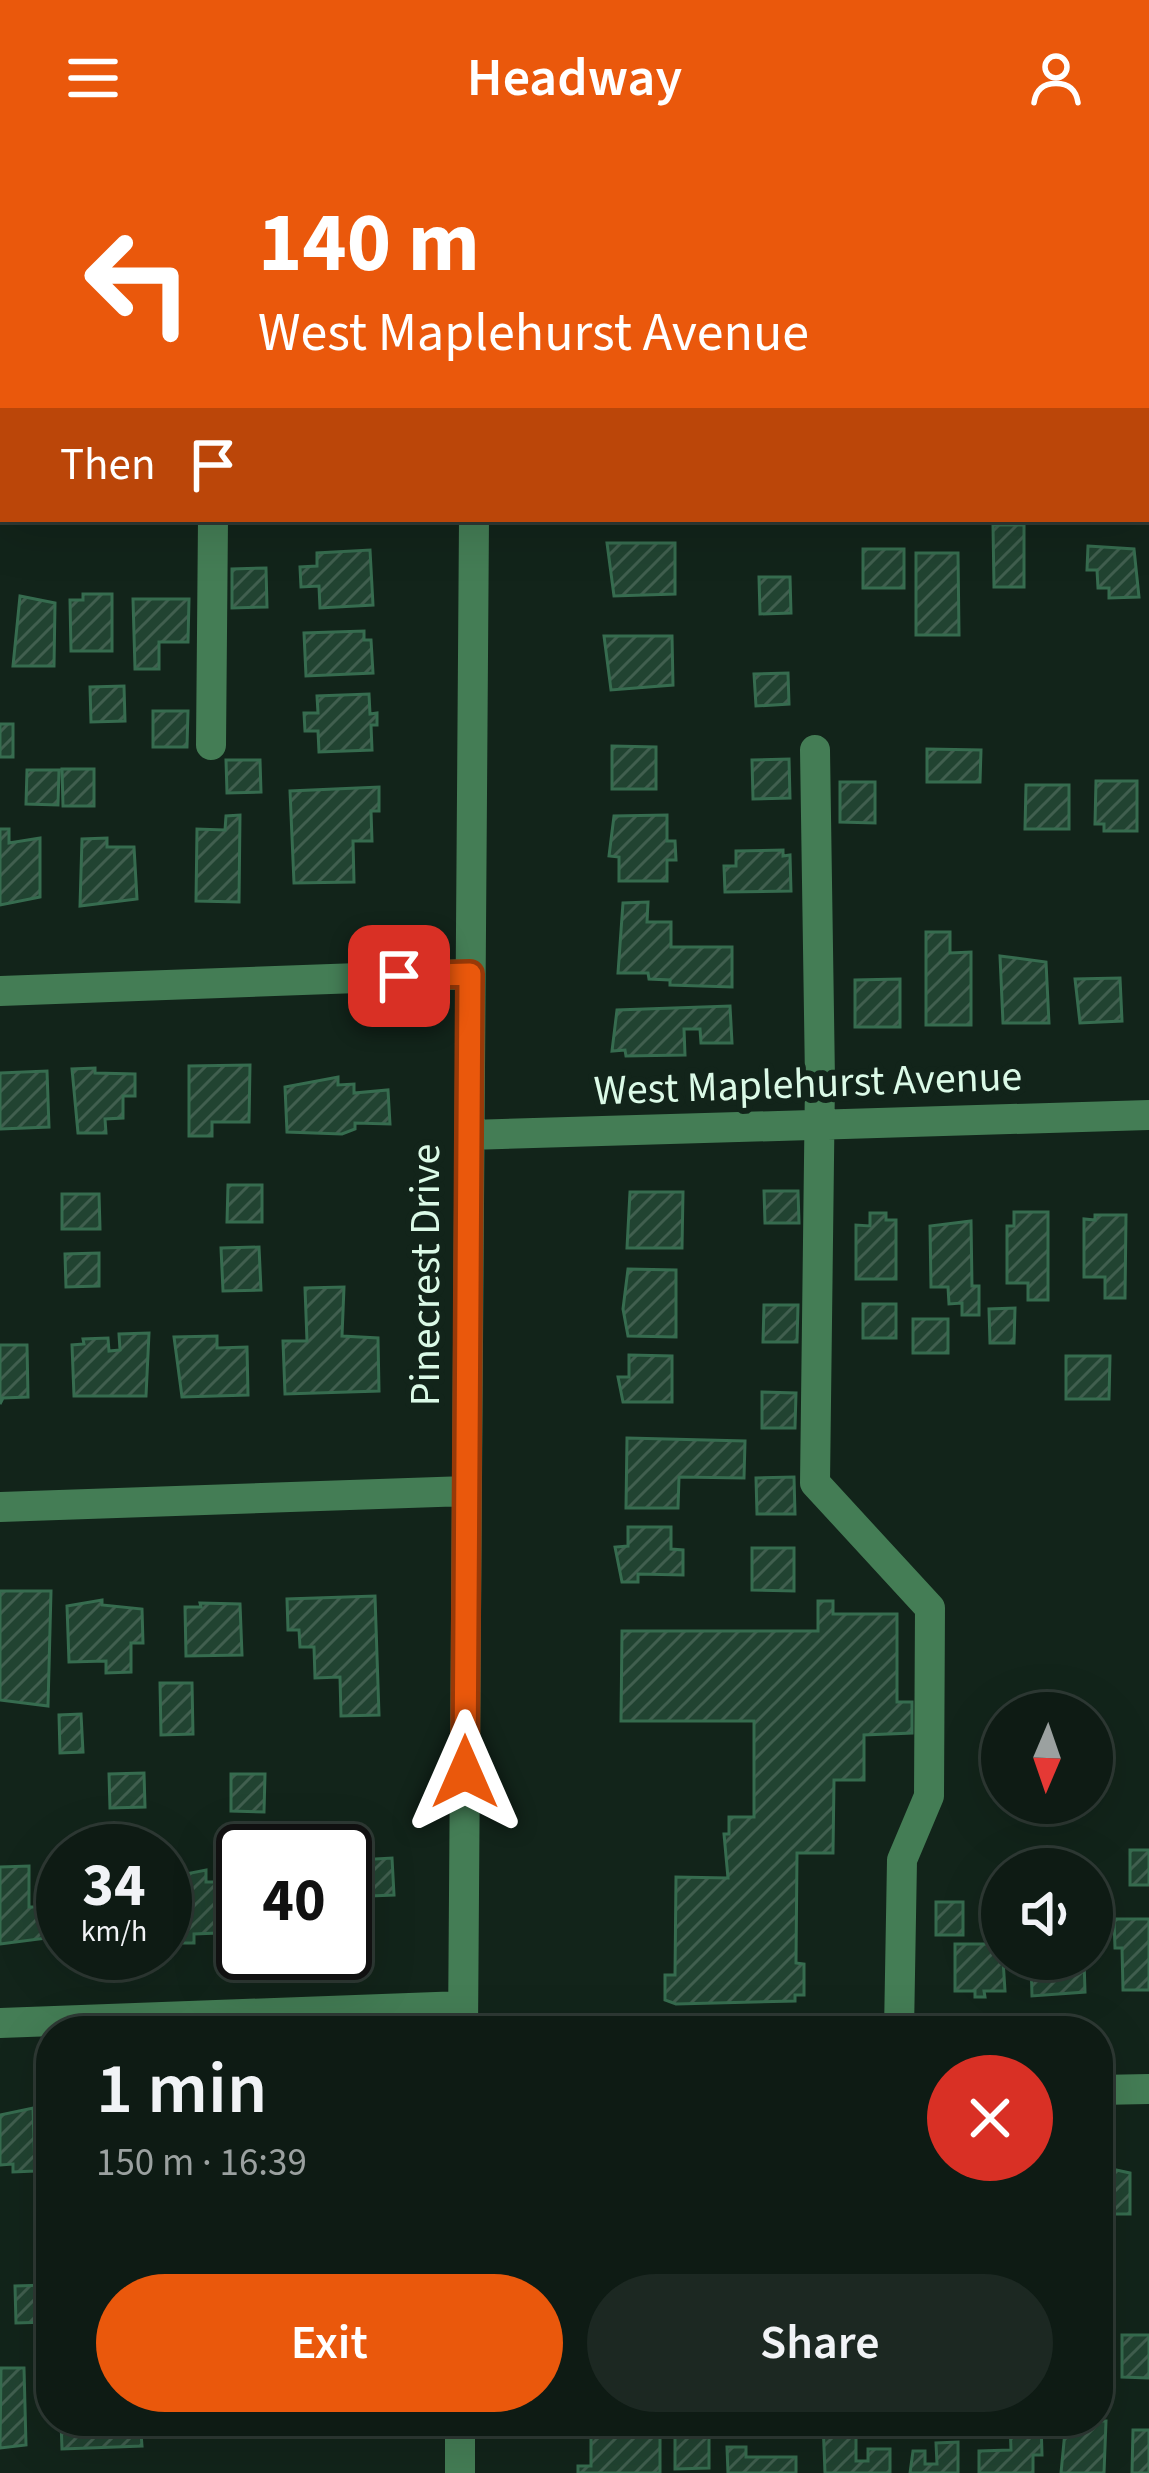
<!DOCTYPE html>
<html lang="en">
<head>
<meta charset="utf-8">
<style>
	body { margin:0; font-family:"Source Sans 3",sans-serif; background:#1c2822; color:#f1f3f6; height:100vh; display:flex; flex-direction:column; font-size:45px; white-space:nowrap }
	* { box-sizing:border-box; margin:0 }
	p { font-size:39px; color:#9ba1a0 }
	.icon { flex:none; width:66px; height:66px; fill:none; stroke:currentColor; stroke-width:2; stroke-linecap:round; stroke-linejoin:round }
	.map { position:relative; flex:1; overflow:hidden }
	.sheet { position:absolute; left:36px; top:1860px; width:1077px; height:420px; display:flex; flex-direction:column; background:#0e1b14; border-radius:48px; box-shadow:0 12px 48px #0002,0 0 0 3px #2e3934 }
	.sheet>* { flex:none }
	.banner { position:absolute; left:0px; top:0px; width:1149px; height:366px; box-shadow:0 12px 48px #0002,0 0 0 3px #2e3934; background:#ea580c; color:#fff; overflow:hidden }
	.needle { width:78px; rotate:182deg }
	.controls { position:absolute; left:981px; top:1536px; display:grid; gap:24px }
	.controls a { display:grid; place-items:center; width:132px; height:132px; border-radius:50%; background:#0e1b14; box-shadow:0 12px 48px #0002,0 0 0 3px #2e3934; font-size:60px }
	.speed { position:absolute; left:36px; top:1668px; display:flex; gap:24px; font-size:60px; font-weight:700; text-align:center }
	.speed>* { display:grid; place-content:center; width:156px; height:156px; border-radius:50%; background:#0e1b14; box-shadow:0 12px 48px #0002,0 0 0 3px #2e3934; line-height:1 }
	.speed small { font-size:30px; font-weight:400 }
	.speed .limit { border:6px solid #111; border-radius:18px; background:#fff; color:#111 }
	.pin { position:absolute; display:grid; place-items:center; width:102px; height:102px; color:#fff; margin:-51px; border-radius:24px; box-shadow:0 6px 18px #0006 }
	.me { position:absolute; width:132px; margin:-66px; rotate:0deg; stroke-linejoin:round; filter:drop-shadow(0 0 9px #0008) }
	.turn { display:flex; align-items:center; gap:42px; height:252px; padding:0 60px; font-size:54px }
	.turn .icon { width:156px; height:156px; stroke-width:2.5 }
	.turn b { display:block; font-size:84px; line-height:102px }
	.then { display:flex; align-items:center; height:114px; padding:0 60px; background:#0003; gap:24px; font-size:45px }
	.round { display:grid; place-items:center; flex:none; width:126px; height:126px; border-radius:63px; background:#1c2822 }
	.summary { display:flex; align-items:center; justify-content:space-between; height:204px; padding:0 60px }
	h1 { font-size:72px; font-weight:600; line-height:90px }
	.primary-button { display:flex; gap:24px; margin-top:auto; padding:24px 60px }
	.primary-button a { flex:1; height:138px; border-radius:72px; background:#ea580c; color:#fff; font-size:48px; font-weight:600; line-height:138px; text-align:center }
	.primary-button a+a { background:#1c2822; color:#f1f3f6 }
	header { display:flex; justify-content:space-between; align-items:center; height:156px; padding:0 60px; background:#ea580c; color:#fff; font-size:54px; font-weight:600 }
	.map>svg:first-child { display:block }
	.building { fill:url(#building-hatch); stroke:#366c4f; stroke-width:3 }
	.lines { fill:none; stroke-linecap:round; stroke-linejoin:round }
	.minor { stroke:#447d55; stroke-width:30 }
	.route-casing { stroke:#983908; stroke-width:30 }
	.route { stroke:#ea580c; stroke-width:21 }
	.labels { text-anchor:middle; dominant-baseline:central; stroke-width:12; stroke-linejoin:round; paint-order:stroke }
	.street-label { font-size:42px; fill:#dbfae7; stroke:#12241a }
</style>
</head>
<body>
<header><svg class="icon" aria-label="menu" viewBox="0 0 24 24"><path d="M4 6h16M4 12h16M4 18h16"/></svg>Headway<svg class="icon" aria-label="person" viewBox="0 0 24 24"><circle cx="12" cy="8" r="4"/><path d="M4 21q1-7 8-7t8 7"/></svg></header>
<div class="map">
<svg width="1149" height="2317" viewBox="0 0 1149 2317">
	<defs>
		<pattern id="building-hatch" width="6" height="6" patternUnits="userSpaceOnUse" patternTransform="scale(3)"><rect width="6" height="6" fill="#214331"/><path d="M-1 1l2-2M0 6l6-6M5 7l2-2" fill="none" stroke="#415f4f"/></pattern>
	</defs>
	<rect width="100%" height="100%" fill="#12241a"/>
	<path class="building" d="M 993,369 L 1024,369 L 1024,431 L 994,431 Z
		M 607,387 L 675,387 L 675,438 L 614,440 Z
		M 1088,390 L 1134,393 L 1139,441 L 1109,442 L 1109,432 L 1098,432 L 1097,414 L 1087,414 Z
		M 863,393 L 904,393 L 904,432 L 863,432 Z
		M 370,394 L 373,449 L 320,452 L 319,430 L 301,431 L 300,411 L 317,410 L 317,397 Z
		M 916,397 L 958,397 L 959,479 L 916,479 Z
		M 266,412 L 267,451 L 232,452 L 232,413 Z
		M 759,421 L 790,421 L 791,457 L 760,458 Z
		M 83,438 L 112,438 L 112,495 L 71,495 L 70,444 L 83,444 Z
		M 20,440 L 55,447 L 54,510 L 13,510 Z
		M 133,443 L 189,443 L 188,486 L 159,486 L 159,513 L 135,513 Z
		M 364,475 L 364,484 L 371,484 L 373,517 L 306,520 L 304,477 Z
		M 604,480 L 672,480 L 673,529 L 611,534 Z
		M 788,517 L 789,548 L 756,550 L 754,518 Z
		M 124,530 L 125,565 L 91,566 L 90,531 Z
		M 369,538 L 370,558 L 377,557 L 377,569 L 371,569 L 372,594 L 319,596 L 318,575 L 305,575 L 304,557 L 318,557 L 317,540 Z
		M 153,555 L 188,555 L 187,591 L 153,591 Z
		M 0,568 L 13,568 L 13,601 L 0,601 Z
		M 612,590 L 656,591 L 656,633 L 612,633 Z
		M 927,593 L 981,594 L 980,626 L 927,626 Z
		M 789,603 L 790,642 L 753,643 L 752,604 Z
		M 226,604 L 260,604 L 261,636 L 227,637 Z
		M 62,613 L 94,613 L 94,650 L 63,650 Z
		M 27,614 L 59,614 L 58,649 L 26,648 Z
		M 1096,625 L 1137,625 L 1137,675 L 1104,675 L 1104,668 L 1095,668 Z
		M 840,626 L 875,626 L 875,667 L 840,666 Z
		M 1026,629 L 1069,629 L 1069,673 L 1025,673 Z
		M 379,631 L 379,655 L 371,655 L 372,685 L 353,685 L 354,726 L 294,727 L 290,635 Z
		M 240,659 L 239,746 L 196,745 L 197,673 L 225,674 L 226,660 Z
		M 667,659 L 667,685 L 675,685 L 676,704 L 667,704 L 667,725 L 619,725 L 619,701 L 609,700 L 614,660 Z
		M 0,673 L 9,673 L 9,687 L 40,682 L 40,741 L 0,749 Z
		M 107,682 L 107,691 L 134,691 L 137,743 L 80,750 L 82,683 Z
		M 783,694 L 783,700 L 790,699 L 791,735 L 725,736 L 724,710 L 736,710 L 736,695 Z
		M 648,746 L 647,766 L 671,766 L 671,791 L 732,791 L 732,831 L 670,829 L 670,824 L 649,823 L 648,817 L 618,817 L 623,747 Z
		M 926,776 L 950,776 L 950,797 L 971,796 L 971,869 L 926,869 Z
		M 1000,800 L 1046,806 L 1049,867 L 1003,867 Z
		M 1120,822 L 1122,865 L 1080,867 L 1075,823 Z
		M 900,823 L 900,871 L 855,871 L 855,824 Z
		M 730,850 L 732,887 L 701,887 L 700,873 L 684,873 L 685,899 L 626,900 L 625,894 L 612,895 L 617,854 Z
		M 250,909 L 249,966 L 212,966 L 212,980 L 189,980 L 189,910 Z
		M 95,912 L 95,917 L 135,918 L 135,940 L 123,940 L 123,962 L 105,963 L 106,977 L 78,977 L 72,913 Z
		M 47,915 L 49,971 L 0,973 L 0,917 Z
		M 338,921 L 338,929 L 354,928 L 354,937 L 388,934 L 390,968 L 355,967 L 355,973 L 342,978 L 287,976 L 285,931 Z
		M 228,1029 L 262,1029 L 262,1066 L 227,1066 Z
		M 764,1035 L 798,1035 L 799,1067 L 765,1067 Z
		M 630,1036 L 683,1036 L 682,1092 L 627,1092 Z
		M 62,1038 L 99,1038 L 100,1073 L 62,1073 Z
		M 1014,1056 L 1048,1056 L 1048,1144 L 1028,1144 L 1028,1127 L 1007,1127 L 1007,1070 L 1014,1070 Z
		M 870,1057 L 886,1057 L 886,1064 L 896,1064 L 896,1123 L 856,1123 L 856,1069 L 870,1070 Z
		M 1095,1059 L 1126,1059 L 1125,1142 L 1105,1142 L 1105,1121 L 1084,1121 L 1084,1063 L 1095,1064 Z
		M 971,1065 L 972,1130 L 979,1130 L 979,1159 L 962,1159 L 962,1147 L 949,1148 L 948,1131 L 931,1131 L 930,1070 Z
		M 259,1091 L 261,1134 L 223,1135 L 221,1092 Z
		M 99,1097 L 99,1130 L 66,1131 L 65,1098 Z
		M 628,1113 L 676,1114 L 676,1181 L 628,1180 L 623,1153 Z
		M 344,1131 L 342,1180 L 378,1182 L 379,1235 L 285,1238 L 283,1185 L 307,1185 L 305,1132 Z
		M 863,1148 L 896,1148 L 896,1182 L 863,1182 Z
		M 764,1149 L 798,1149 L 797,1186 L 763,1186 Z
		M 1015,1152 L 1014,1187 L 990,1187 L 989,1153 Z
		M 913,1163 L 948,1163 L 948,1197 L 913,1197 Z
		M 149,1177 L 146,1240 L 74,1240 L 72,1189 L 84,1188 L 83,1183 L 108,1182 L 109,1195 L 120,1194 L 119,1178 Z
		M 217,1180 L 217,1192 L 247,1191 L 248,1239 L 182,1241 L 174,1181 Z
		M 0,1189 L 27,1189 L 28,1241 L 3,1242 L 0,1248 Z
		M 629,1199 L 672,1200 L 672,1246 L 623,1246 L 618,1221 L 629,1221 Z
		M 1066,1200 L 1110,1200 L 1109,1243 L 1066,1243 Z
		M 762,1236 L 796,1237 L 795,1272 L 762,1272 Z
		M 627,1282 L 745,1285 L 744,1322 L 679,1321 L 678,1352 L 626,1352 Z
		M 794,1321 L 795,1358 L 757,1358 L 756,1322 Z
		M 628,1371 L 671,1371 L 671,1393 L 683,1394 L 683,1419 L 638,1418 L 638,1426 L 622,1426 L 615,1391 L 628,1390 Z
		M 752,1392 L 794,1392 L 794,1435 L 752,1434 Z
		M 0,1435 L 51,1435 L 48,1550 L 0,1544 Z
		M 375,1440 L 379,1559 L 341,1560 L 340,1521 L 315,1522 L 314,1491 L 300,1491 L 299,1474 L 288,1474 L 287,1443 Z
		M 102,1444 L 102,1449 L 142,1453 L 143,1487 L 131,1487 L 131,1516 L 106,1517 L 106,1505 L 69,1506 L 67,1450 Z
		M 818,1445 L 833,1445 L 833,1458 L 897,1458 L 897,1546 L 912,1546 L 912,1577 L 864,1579 L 864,1624 L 834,1624 L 833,1697 L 797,1697 L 796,1807 L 804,1808 L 804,1839 L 795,1839 L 795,1845 L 676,1848 L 665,1844 L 665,1819 L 675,1819 L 676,1721 L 728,1722 L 724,1678 L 729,1678 L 729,1661 L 754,1661 L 754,1565 L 621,1565 L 622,1475 L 818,1475 Z
		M 200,1447 L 240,1448 L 242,1499 L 186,1500 L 185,1451 L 201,1451 Z
		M 160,1527 L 192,1527 L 193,1578 L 161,1579 Z
		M 81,1558 L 83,1596 L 60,1597 L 59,1559 Z
		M 144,1617 L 145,1651 L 110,1652 L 109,1618 Z
		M 231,1618 L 265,1618 L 264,1656 L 231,1655 Z
		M 1130,1694 L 1149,1694 L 1149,1729 L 1130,1729 Z
		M 1023,1699 L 1045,1699 L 1045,1713 L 1023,1713 Z
		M 392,1702 L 394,1739 L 345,1741 L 345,1727 L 359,1726 L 358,1704 Z
		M 29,1710 L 29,1751 L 47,1751 L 47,1782 L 0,1788 L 0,1711 Z
		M 206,1714 L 206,1726 L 243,1726 L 243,1776 L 194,1778 L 194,1787 L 178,1787 L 176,1720 Z
		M 936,1746 L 963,1746 L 963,1779 L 936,1779 Z
		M 1114,1763 L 1149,1763 L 1149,1834 L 1123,1834 L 1122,1792 L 1115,1792 Z
		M 955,1788 L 1002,1788 L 1005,1835 L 984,1835 L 985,1841 L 975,1841 L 975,1835 L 955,1835 Z
		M 1031,1803 L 1084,1803 L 1085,1836 L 1032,1840 Z
		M 33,1952 L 35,2015 L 13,2016 L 13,2008 L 0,2009 L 0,1959 Z
		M 1098,2010 L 1130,2017 L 1130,2058 L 1098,2058 Z
		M 47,2129 L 48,2166 L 16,2167 L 15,2130 Z
		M 1122,2179 L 1149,2179 L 1149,2222 L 1122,2221 Z
		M 1,2212 L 24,2212 L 26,2289 L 0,2292 Z
		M 61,2265 L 140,2265 L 142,2290 L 62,2293 Z
		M 856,2265 L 856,2305 L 868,2305 L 868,2293 L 890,2293 L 890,2317 L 825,2317 L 823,2266 Z
		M 1010,2265 L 1041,2265 L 1042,2299 L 1033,2299 L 1033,2317 L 979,2317 L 979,2295 L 1011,2294 Z
		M 1066,2265 L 1106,2265 L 1104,2317 L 1061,2317 Z
		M 675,2272 L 709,2272 L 709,2312 L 675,2313 Z
		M 591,2273 L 660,2273 L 660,2317 L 578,2317 L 578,2310 L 591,2310 Z
		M 1133,2274 L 1149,2274 L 1149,2317 L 1132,2317 Z
		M 958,2286 L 958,2317 L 910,2317 L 913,2295 L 925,2295 L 925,2308 L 937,2308 L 936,2287 Z
		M 727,2291 L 746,2291 L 746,2301 L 796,2301 L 796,2317 L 728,2317 Z"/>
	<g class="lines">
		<path class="minor" d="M 474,3 L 474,0
			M 1146,129 L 1149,128
			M 0,345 L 3,344
			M 211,589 L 213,363
			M 815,594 L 820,924 L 815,1327 L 930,1452 L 929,1640 L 902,1704 L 899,1875
			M 0,835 L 470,818
			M 469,979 L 1149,959
			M 0,1351 L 467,1335
			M 0,1867 L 463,1850
			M 463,1875 L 474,363
			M 1098,1934 L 1149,1933
			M 460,2317 L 460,2265"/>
	</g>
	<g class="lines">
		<g class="route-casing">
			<path id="route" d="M 399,820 L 470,818 L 465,1616"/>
		</g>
		<use href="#route" class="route"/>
	</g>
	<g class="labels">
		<g class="street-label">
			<text transform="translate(808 928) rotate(-2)">West Maplehurst Avenue</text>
			<text transform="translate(426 1119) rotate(-90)">Pinecrest Drive</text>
		</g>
	</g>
</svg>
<div class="controls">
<a><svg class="needle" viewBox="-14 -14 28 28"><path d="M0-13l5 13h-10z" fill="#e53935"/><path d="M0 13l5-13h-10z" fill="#9ba1a0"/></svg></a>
<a><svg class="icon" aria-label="sound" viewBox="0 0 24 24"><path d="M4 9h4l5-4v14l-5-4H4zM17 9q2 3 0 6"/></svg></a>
</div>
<div class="speed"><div>34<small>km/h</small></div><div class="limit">40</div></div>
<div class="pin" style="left:399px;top:820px;background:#d93025"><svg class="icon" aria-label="arrive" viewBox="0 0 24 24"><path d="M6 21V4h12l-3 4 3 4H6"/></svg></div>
<svg class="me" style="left:465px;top:1616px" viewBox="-20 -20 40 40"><path d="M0-17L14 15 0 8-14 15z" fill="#ea580c" stroke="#fff" stroke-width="4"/></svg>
<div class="banner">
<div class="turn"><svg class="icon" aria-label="left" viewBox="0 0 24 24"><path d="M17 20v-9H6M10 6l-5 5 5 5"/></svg><div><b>140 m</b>West Maplehurst Avenue</div></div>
<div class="then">Then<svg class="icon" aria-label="arrive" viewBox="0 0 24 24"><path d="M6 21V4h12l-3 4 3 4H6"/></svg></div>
</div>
<section class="sheet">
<div class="summary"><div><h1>1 min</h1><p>150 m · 16:39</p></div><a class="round" style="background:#d93025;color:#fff"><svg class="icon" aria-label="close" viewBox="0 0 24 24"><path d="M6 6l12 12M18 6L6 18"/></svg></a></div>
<div class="primary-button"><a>Exit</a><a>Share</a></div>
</section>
</div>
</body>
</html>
